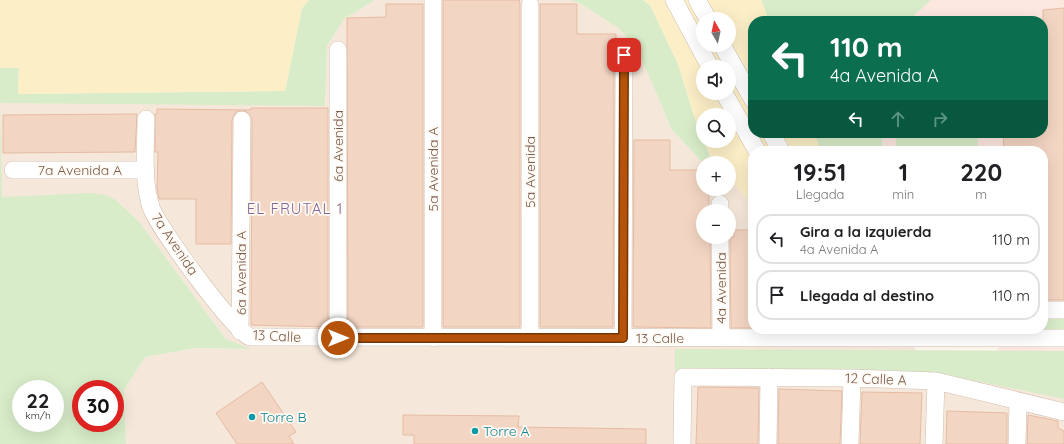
<!DOCTYPE html>
<html lang="es">
<head>
<meta charset="utf-8">
<style>
	body { margin:0; font-family:Quicksand,sans-serif; background:#f2f2f2; color:#202124; height:100vh; display:flex; flex-direction:column; font-size:15px; white-space:nowrap }
	* { box-sizing:border-box; margin:0 }
	p { font-size:13px; color:#757577 }
	.icon { flex:none; width:22px; height:22px; fill:none; stroke:currentColor; stroke-width:2; stroke-linecap:round; stroke-linejoin:round }
	.map { position:relative; flex:1; overflow:hidden }
	.side { position:absolute; left:748px; top:146px; width:300px; height:188px; display:flex; flex-direction:column; background:#fff; border-radius:16px; box-shadow:0 4px 16px #0002 }
	.side>* { flex:none }
	.top-card { position:absolute; left:748px; top:16px; width:300px; height:122px; border-radius:16px; box-shadow:0 4px 16px #0002; background:#0b6e4f; color:#fff; overflow:hidden }
	.needle { width:26px; rotate:351deg }
	.controls { position:absolute; left:696px; top:12px; display:grid; gap:8px }
	.controls a { display:grid; place-items:center; width:40px; height:40px; border-radius:50%; background:#fff; box-shadow:0 4px 16px #0002; font-size:20px }
	.speed { position:absolute; left:12px; top:380px; display:flex; gap:8px; font-size:20px; font-weight:700; text-align:center }
	.speed>* { display:grid; place-content:center; width:52px; height:52px; border-radius:50%; background:#fff; box-shadow:0 4px 16px #0002; line-height:1 }
	.speed small { font-size:10px; font-weight:400 }
	.speed .limit { border:6px solid #d22; background:#fff; color:#111 }
	.pin { position:absolute; display:grid; place-items:center; width:34px; height:34px; color:#fff; margin:-17px; border-radius:8px; box-shadow:0 2px 6px #0006 }
	.me { position:absolute; width:44px; margin:-22px; rotate:90deg; stroke-linejoin:round; filter:drop-shadow(0 0 3px #0008) }
	.turn { display:flex; align-items:center; gap:14px; height:84px; padding:0 16px; font-size:18px }
	.turn .icon { width:52px; height:52px; stroke-width:2.5 }
	.turn b { display:block; font-size:28px; line-height:34px }
	.lanes { display:flex; align-items:center; height:38px; padding:0 16px; background:#0003; justify-content:center; gap:20px; direction:ltr }
	.lanes .off { opacity:.35 }
	.eta { display:flex; justify-content:space-evenly; align-items:center; height:68px; text-align:center }
	.eta b { font-size:24px; font-weight:800; line-height:28px }
	ul { padding:0; list-style:none }
	li { display:flex; align-items:center; gap:12px; height:50px; margin:0 8px 6px; padding:0 8px; border:2px solid #e0e0e0; border-radius:16px }
	li div { flex:1 }
	li b { display:block; font-size:15px }
	li em { font-style:normal }
	.map>svg:first-child { display:block }
	.residential { fill:#f5e8da; fill-rule:evenodd }
	.commercial { fill:#fde8e0 }
	.green { fill:#d8ecc9; fill-rule:evenodd }
	.sand { fill:#fcefc7; fill-rule:evenodd }
	.building { fill:#f3d5c3; stroke:#e6bba3 }
	.lines { fill:none; stroke-linecap:round; stroke-linejoin:round }
	.minor-casing { stroke:#d1beb0; stroke-width:18 }
	.minor { stroke:#fff; stroke-width:17 }
	.route-casing { stroke:#753606; stroke-width:10 }
	.route { stroke:#b45309; stroke-width:7 }
	.culture-dot { fill:#0f9aa8; stroke:#fffaf3; stroke-width:1.5 }
	.labels { text-anchor:middle; dominant-baseline:central; stroke-width:3.5; stroke-linejoin:round; paint-order:stroke }
	.street-label { font-size:14px; fill:#7a5c4d; stroke:#fffaf3 }
	.culture-label { font-size:14px; fill:#0d838f; stroke:#fffaf3; text-anchor:start }
	.neighbourhood-label { font-size:15px; letter-spacing:1px; fill:#846695; stroke:#fffaf3 }
</style>
</head>
<body>
<div class="map">
<svg width="1064" height="444" viewBox="0 0 1064 444">
	<rect width="100%" height="100%" fill="#fdf6ec"/>
	<path class="residential" d="M 375,0 L 571,0 L 580,3 L 618,28 L 636,46 L 672,130 L 703,163 L 703,189 L 729,189 L 729,179 L 731,178 L 753,206 L 753,329 L 914,329 L 915,351 L 1064,351 L 1064,444 L 126,444 L 124,390 L 145,357 L 196,348 L 249,349 L 226,339 L 140,223 L 116,200 L 0,199 L 0,96 L 325,106 L 327,46 L 344,19 ZM 703,211 L 729,211 L 729,237 L 703,237 Z"/>
	<path class="commercial" d="M 931,0 L 1064,0 L 1064,351 L 998,351 L 998,329 L 1043,329 L 1043,151 L 883,151 L 883,133 L 1043,133 L 1043,21 L 908,21 Z"/>
	<path class="green" d="M 309,0 L 375,0 L 344,19 L 327,46 L 325,106 L 0,103 L 2,197 L 90,193 L 105,195 L 116,200 L 140,223 L 226,339 L 251,349 L 196,348 L 145,357 L 124,390 L 126,444 L 0,444 L 0,68 L 19,68 L 18,94 L 285,91 L 302,8 ZM 21,389 L 55,389 L 55,423 L 21,423 ZM 81,389 L 115,389 L 115,423 L 81,423 Z
		M 571,0 L 643,0 L 650,5 L 678,64 L 695,119 L 713,163 L 703,163 L 672,130 L 636,46 L 618,28 L 580,3 Z
		M 761,0 L 931,0 L 908,21 L 769,21 Z
		M 814,133 L 883,133 L 882,151 L 821,151 Z
		M 896,133 L 978,133 L 977,151 L 896,151 Z
		M 1043,310 L 1064,310 L 1064,338 L 1000,338 L 1000,329 L 1043,329 Z
		M 675,349 L 1064,351 L 1064,399 L 943,374 L 675,371 Z"/>
	<path class="sand" d="M 0,0 L 309,0 L 302,8 L 285,91 L 18,94 L 19,68 L 0,68 Z
		M 643,0 L 761,0 L 769,21 L 753,21 L 753,133 L 814,133 L 821,151 L 753,151 L 753,206 L 729,179 L 729,163 L 713,163 L 704,141 L 729,141 L 729,115 L 703,115 L 703,139 L 695,119 L 678,64 L 650,5 ZM 703,19 L 729,19 L 729,45 L 703,45 ZM 703,67 L 729,67 L 729,93 L 703,93 Z"/>
	<path class="building" d="M 443,0 L 519,0 L 520,4 L 520,327 L 443,327 Z
		M 386,4 L 423,4 L 423,327 L 348,327 L 347,18 L 386,17 Z
		M 540,4 L 577,4 L 577,34 L 616,34 L 616,49 L 614,55 L 613,327 L 540,327 Z
		M 1064,8 L 1064,300 L 1043,300 L 1043,151 L 1003,151 L 1004,133 L 1043,133 L 1043,10 Z
		M 251,108 L 328,108 L 328,327 L 251,325 L 252,120 L 247,112 L 237,111 L 234,115 L 232,120 L 231,244 L 196,244 L 196,199 L 159,199 L 157,189 L 158,152 L 155,152 L 155,114 L 157,114 L 157,109 L 251,110 Z
		M 137,114 L 135,152 L 3,153 L 3,115 Z
		M 634,140 L 670,140 L 670,170 L 703,170 L 703,189 L 709,189 L 709,211 L 703,211 L 703,237 L 710,237 L 711,328 L 633,327 Z
		M 734,230 L 753,230 L 753,328 L 731,328 L 730,237 L 734,237 Z
		M 262,382 L 296,432 L 289,436 L 294,444 L 237,444 L 216,413 Z
		M 698,387 L 759,388 L 758,444 L 696,444 Z
		M 779,389 L 842,391 L 840,444 L 778,444 Z
		M 862,392 L 922,393 L 920,444 L 860,444 Z
		M 947,411 L 1007,413 L 1007,444 L 946,444 Z
		M 403,415 L 519,416 L 518,427 L 646,429 L 646,444 L 414,444 L 414,435 L 403,435 Z
		M 1028,415 L 1058,421 L 1058,428 L 1064,431 L 1064,444 L 1027,444 Z"/>
	<g class="lines">
		<g class="minor-casing">
			<path id="minor" d="M 674,0 L 710,67
				M 697,0 L 708,19
				M 530,5 L 530,338
				M 722,45 L 753,100
				M 338,50 L 338,338
				M 724,93 L 757,151
				M 146,119 C 146,147 142,179 151,207 C 157,226 233,330 250,337 L 1064,338
				M 771,133 L 781,151
				M 13,170 L 146,170
				M 720,204 L 720,211
				M 720,237 L 721,338
				M 1043,310 L 1064,310
				M 240,331 L 242,120
				M 433,338 L 433,0
				M 623,338 L 624,55
				M 682,444 L 683,377 L 852,378 L 936,381 L 1064,412
				M 768,444 L 769,377
				M 850,444 L 852,378
				M 934,444 L 936,381
				M 1017,444 L 1018,401"/>
		</g>
		<use href="#minor" class="minor"/>
	</g>
	<g class="lines">
		<g class="route-casing">
			<path id="route" d="M 338,338 L 623,338 L 624,55"/>
		</g>
		<use href="#route" class="route"/>
	</g>
	<g class="culture-dot">
		<circle cx="252" cy="417" r="4"/>
		<circle cx="475" cy="431" r="4"/>
	</g>
	<g class="labels">
		<g class="street-label">
			<text transform="translate(338 146) rotate(-90)">6a Avenida</text>
			<text transform="translate(433 169) rotate(-90)">5a Avenida A</text>
			<text x="80" y="170">7a Avenida A</text>
			<text transform="translate(530 172) rotate(-90)">5a Avenida</text>
			<text transform="translate(175 244) rotate(56)">7a Avenida</text>
			<text transform="translate(241 273) rotate(-90)">6a Avenida A</text>
			<text transform="translate(721 288) rotate(-90)">4a Avenida</text>
			<text transform="translate(277 336) rotate(3)">13 Calle</text>
			<text x="660" y="338">13 Calle</text>
			<text transform="translate(876 379) rotate(2)">12 Calle A</text>
		</g>
		<g class="culture-label">
			<text x="260" y="417">Torre B</text>
			<text x="483" y="431">Torre A</text>
		</g>
		<g class="neighbourhood-label">
			<text x="295" y="208">EL FRUTAL 1</text>
		</g>
	</g>
</svg>
<div class="controls">
<a><svg class="needle" viewBox="-14 -14 28 28"><path d="M0-13l5 13h-10z" fill="#e53935"/><path d="M0 13l5-13h-10z" fill="#757577"/></svg></a>
<a><svg class="icon" aria-label="sound" viewBox="0 0 24 24"><path d="M4 9h4l5-4v14l-5-4H4zM17 9q2 3 0 6"/></svg></a>
<a><svg class="icon" aria-label="search" viewBox="0 0 24 24"><circle cx="10" cy="10" r="6"/><path d="M15 15l6 6"/></svg></a>
<a>+</a>
<a>−</a>
</div>
<div class="speed"><div>22<small>km/h</small></div><div class="limit">30</div></div>
<div class="pin" style="left:624px;top:55px;background:#d93025"><svg class="icon" aria-label="arrive" viewBox="0 0 24 24"><path d="M6 21V4h12l-3 4 3 4H6"/></svg></div>
<svg class="me" style="left:338px;top:338px" viewBox="-20 -20 40 40"><circle r="17" fill="#b45309" stroke="#fff" stroke-width="3"/><path d="M0-11L8 9 0 5-8 9z" fill="#fff"/></svg>
<div class="top-card">
<div class="turn"><svg class="icon" aria-label="left" viewBox="0 0 24 24"><path d="M17 20v-9H6M10 6l-5 5 5 5"/></svg><div><b>110 m</b>4a Avenida A</div></div>
<div class="lanes"><svg class="icon" aria-label="left" viewBox="0 0 24 24"><path d="M17 20v-9H6M10 6l-5 5 5 5"/></svg><svg class="icon off" aria-label="ahead" viewBox="0 0 24 24"><path d="M12 20V5M6 11l6-6 6 6"/></svg><svg class="icon off" aria-label="right" viewBox="0 0 24 24"><path d="M7 20v-9h11M14 6l5 5-5 5"/></svg></div>
</div>
<section class="side">
<div class="eta">
<div><b>19:51</b><p>Llegada</p></div>
<div><b>1</b><p>min</p></div>
<div><b>220</b><p>m</p></div>
</div>
<ul>
<li><svg class="icon" aria-label="left" viewBox="0 0 24 24"><path d="M17 20v-9H6M10 6l-5 5 5 5"/></svg><div><b>Gira a la izquierda</b><p>4a Avenida A</p></div><em>110 m</em></li>
<li><svg class="icon" aria-label="arrive" viewBox="0 0 24 24"><path d="M6 21V4h12l-3 4 3 4H6"/></svg><div><b>Llegada al destino</b></div><em>110 m</em></li>
</ul>
</section>
</div>
</body>
</html>
